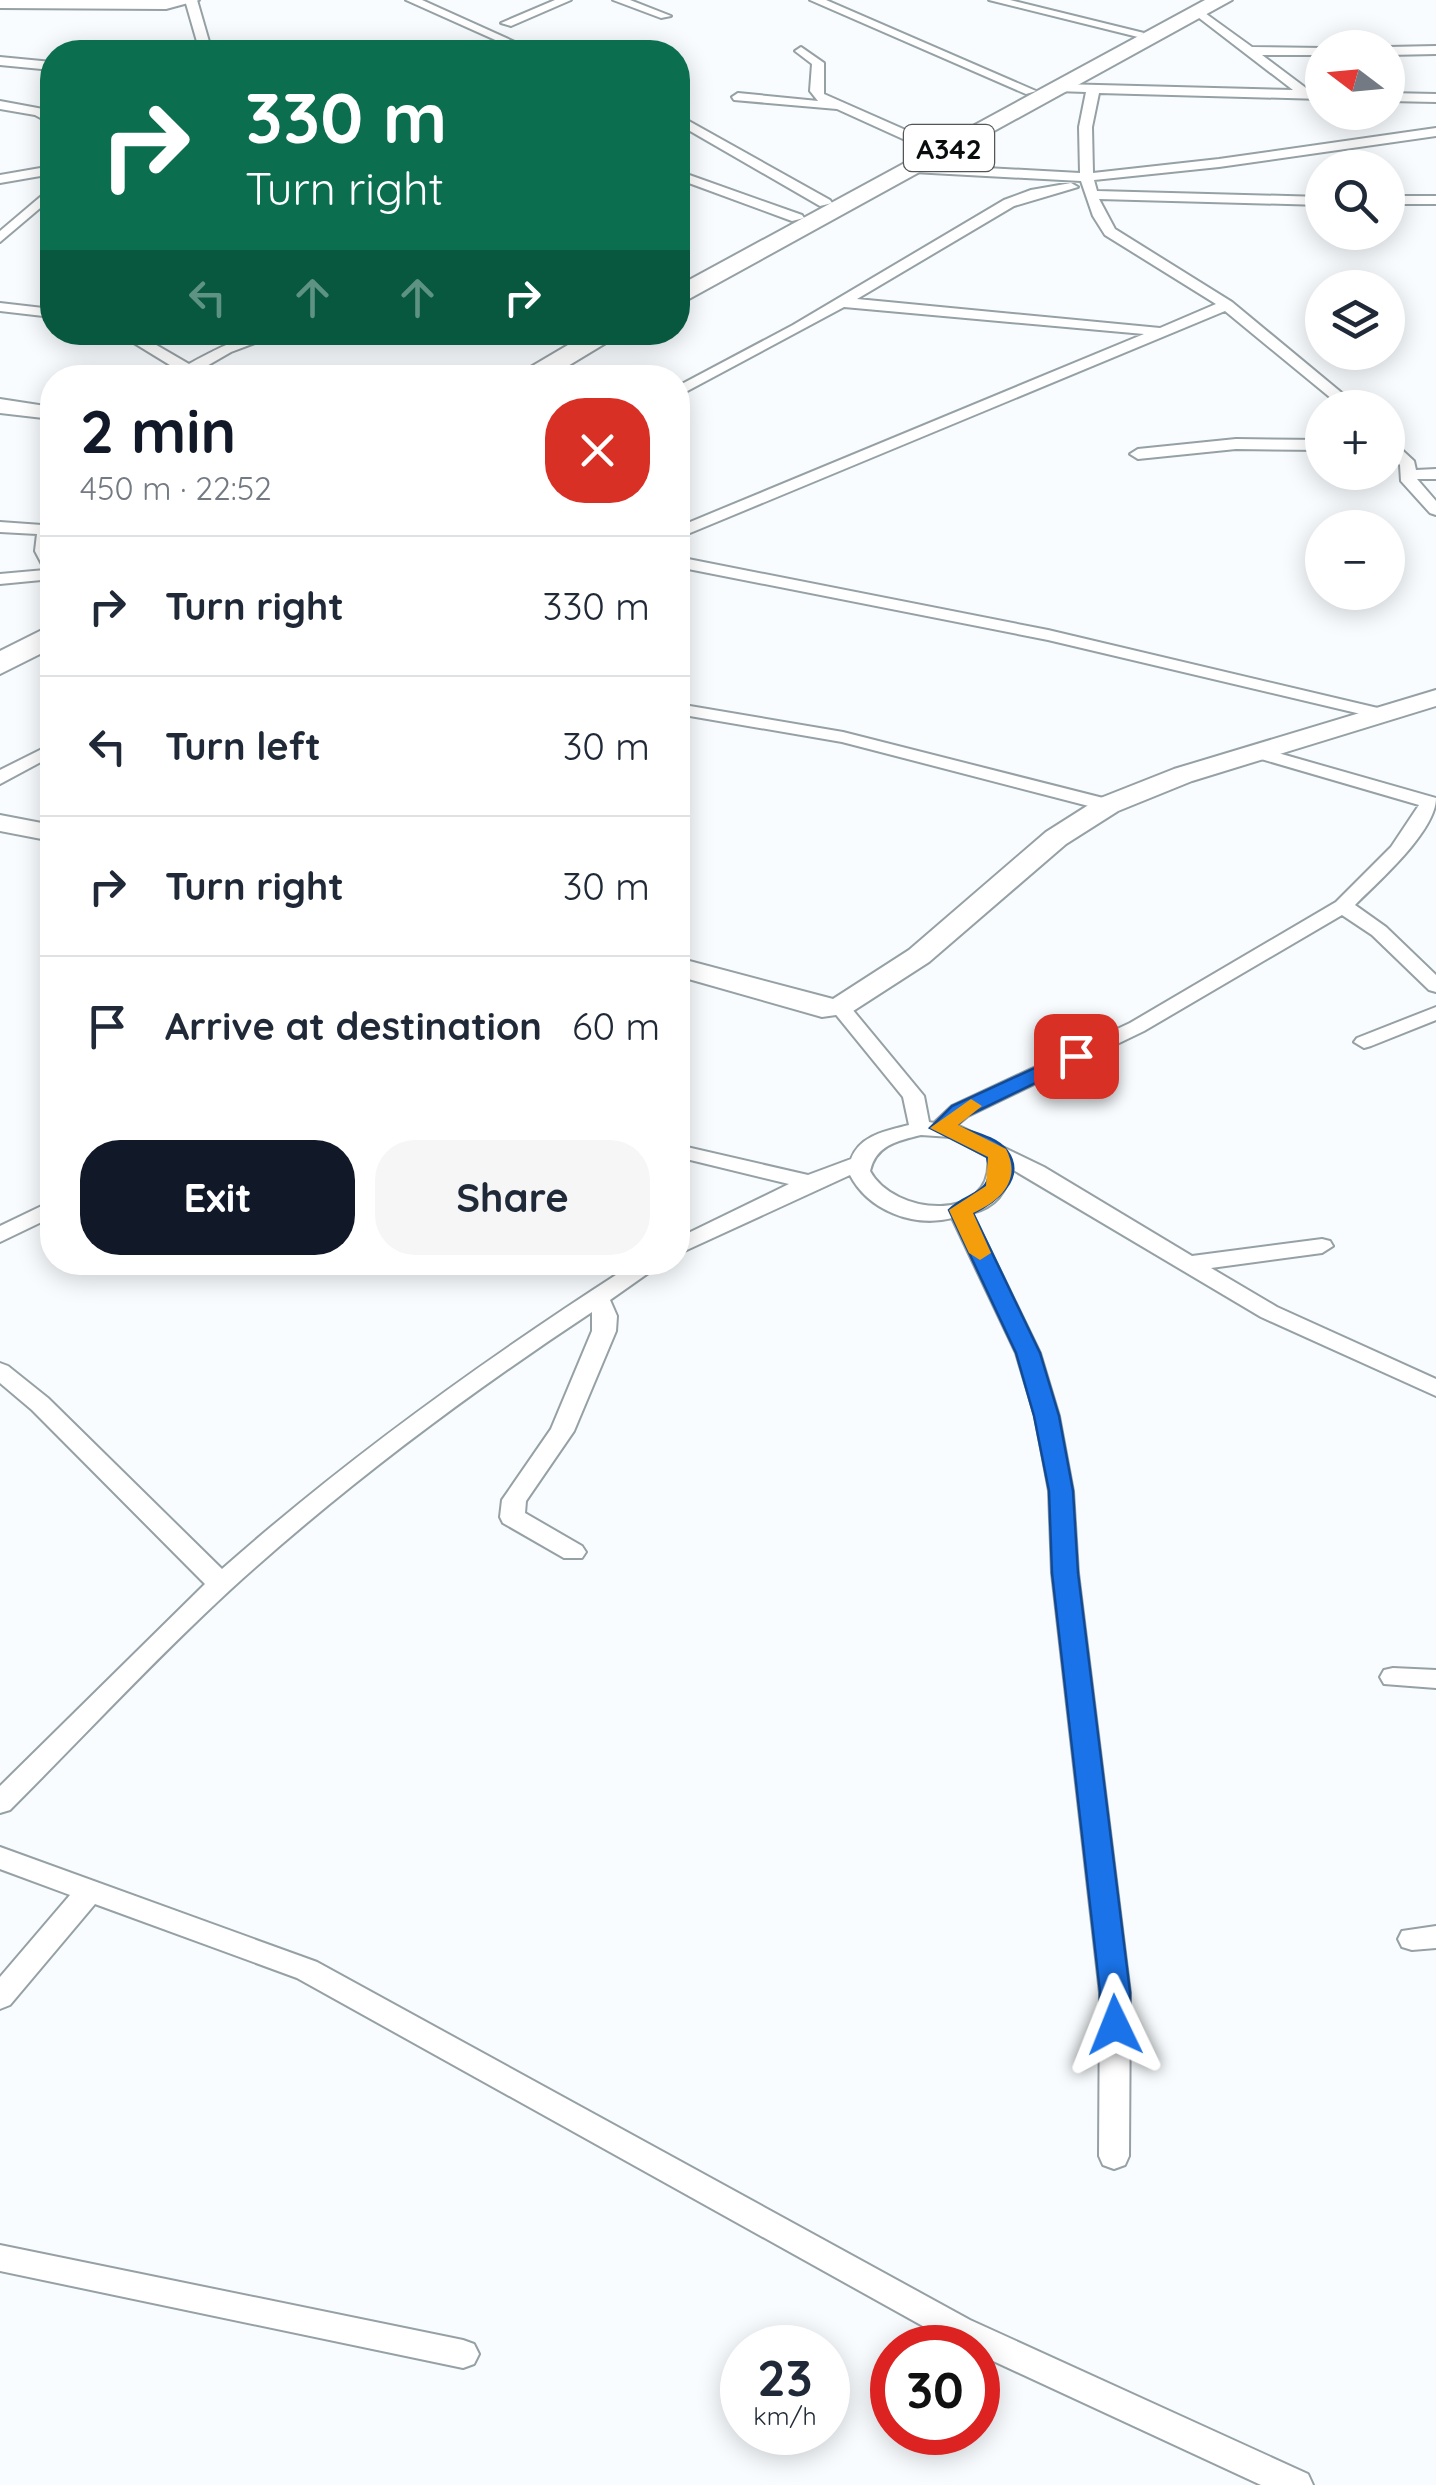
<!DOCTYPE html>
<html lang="en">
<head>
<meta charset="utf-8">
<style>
	body { margin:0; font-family:Quicksand,sans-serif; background:#f6f6f7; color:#1f2937; height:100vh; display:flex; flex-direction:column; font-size:38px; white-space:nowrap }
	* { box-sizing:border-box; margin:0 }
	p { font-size:32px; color:#747a83 }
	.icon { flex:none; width:55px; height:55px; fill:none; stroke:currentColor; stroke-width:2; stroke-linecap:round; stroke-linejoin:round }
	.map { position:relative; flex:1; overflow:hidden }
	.details { position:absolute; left:40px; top:365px; width:650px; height:910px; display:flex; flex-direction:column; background:#fff; border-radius:40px; box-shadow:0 5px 25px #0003 }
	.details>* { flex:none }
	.top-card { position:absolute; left:40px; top:40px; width:650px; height:305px; border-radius:40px; box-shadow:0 5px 25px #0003; background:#0b6e4f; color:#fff; overflow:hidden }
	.needle { width:65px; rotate:286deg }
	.buttons { position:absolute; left:1305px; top:30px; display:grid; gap:20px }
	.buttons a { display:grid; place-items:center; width:100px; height:100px; border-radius:50%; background:#fff; box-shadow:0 5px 25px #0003; font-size:50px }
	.speed { position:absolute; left:720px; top:2325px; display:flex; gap:20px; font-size:50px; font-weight:700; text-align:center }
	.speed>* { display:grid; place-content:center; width:130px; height:130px; border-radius:50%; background:#fff; box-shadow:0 5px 25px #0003; line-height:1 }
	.speed small { font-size:25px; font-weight:400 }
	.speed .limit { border:15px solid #d22; background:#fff; color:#111 }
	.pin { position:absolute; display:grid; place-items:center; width:85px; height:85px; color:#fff; margin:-42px; border-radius:20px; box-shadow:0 5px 15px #0006 }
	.me { position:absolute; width:110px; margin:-55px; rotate:358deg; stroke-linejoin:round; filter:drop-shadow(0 0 8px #0008) }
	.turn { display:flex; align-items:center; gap:35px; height:210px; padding:0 40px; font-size:45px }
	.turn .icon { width:130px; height:130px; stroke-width:2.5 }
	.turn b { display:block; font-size:70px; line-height:85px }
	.lanes { display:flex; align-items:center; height:95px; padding:0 40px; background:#0003; justify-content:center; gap:50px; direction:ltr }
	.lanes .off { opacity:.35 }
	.round { display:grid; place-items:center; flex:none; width:105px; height:105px; border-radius:40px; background:#f6f6f7 }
	.summary { display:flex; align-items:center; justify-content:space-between; height:170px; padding:0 40px }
	h1 { font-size:60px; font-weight:700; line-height:75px; color:#111827 }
	.action { display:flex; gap:20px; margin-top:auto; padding:20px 40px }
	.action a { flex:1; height:115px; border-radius:40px; background:#111827; color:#fff; font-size:40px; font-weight:700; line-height:115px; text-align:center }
	.action a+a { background:#f6f6f7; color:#1f2937 }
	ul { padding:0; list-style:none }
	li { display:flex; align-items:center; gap:30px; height:140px; padding:0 40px; border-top:2px solid #e0e1e3 }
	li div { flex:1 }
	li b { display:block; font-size:38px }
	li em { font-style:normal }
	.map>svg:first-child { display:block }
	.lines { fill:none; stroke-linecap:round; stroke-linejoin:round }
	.street-casing { stroke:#96a1a5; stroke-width:4 }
	.secondary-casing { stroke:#96a1a5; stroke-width:4 }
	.highway-casing { stroke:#96a1a5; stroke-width:4 }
	.street { fill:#fff; fill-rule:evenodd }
	.secondary { fill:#fff; fill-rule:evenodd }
	.highway { fill:#fff; fill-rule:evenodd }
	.route { fill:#1a73e8; stroke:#114b97; stroke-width:2.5 }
	.slow { fill:#f59e0b }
	.labels { text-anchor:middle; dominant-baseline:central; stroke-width:10; stroke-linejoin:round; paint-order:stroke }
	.shield { fill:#fff; stroke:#535656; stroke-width:2.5 }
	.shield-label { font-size:28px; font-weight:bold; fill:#090d0e }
</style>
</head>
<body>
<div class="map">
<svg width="1436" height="2485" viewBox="0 0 1436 2485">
	<rect width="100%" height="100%" fill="#f8fcfe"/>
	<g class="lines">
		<g class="street-casing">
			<path id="street" d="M 185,0 L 197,0 L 212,52 L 200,52 Z
				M 406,0 L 422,0 L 537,52 L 522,52 Z
				M 555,0 L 571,0 L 511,26 L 501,23 Z
				M 613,0 L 630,0 L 671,16 L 661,18 Z
				M 810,0 L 826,0 L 1036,91 L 1026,94 Z
				M 989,0 L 1010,0 L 1144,33 L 1138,37 Z
				M 1198,8 L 1252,47 L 1323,48 L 1322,55 L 1262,55 L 1310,91 L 1322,91 L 1322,99 L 1099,93 L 1092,127 L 1093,173 L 1219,159 L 1436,128 L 1436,136 L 1219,167 L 1094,180 L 1097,191 L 1322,197 L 1322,205 L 1099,199 L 1115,229 L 1232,302 L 1360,408 L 1343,408 L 1225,311 L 678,538 L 678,527 L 1144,334 L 844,307 L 678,396 L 678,386 L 793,325 L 1004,200 L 1031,190 L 1071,183 L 1078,187 L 1014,206 L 857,299 L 1160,328 L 1216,304 L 1105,235 L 1093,216 L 1081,181 L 913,172 L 906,168 L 913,164 L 1080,173 L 1079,127 L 1086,92 L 1056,91 L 1054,88 L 1060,84 L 1293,90 L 1194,14 L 1192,12 Z
				M 1436,46 L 1436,54 L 1388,55 L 1388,47 Z
				M 801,47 L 824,63 L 824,94 L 935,143 L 935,149 L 925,149 L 837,109 L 734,100 L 732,97 L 738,93 L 818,101 L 810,91 L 812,64 L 795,51 Z
				M 0,57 L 52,62 L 52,70 L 0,65 Z
				M 1388,93 L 1436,94 L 1436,102 L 1388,101 Z
				M 0,101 L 43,109 L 52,115 L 52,124 L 35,115 L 0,109 Z
				M 678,115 L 830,200 L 832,203 L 820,206 L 678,124 Z
				M 52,166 L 52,174 L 0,183 L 0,175 Z
				M 678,171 L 802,215 L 804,218 L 792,221 L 678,179 Z
				M 52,187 L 52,198 L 0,242 L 0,231 Z
				M 1388,196 L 1436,196 L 1436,204 L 1388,204 Z
				M 0,303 L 52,309 L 52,317 L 0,311 Z
				M 116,332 L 134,332 L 189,364 C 220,347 248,332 284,332 L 231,352 L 186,378 L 167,378 L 178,370 Z
				M 1388,437 L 1414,461 L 1416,470 L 1436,469 L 1436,479 L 1417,479 L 1436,501 L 1436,515 L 1430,513 L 1401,481 L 1400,465 L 1388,451 Z
				M 1236,439 L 1322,440 L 1322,450 L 1236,449 L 1138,459 L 1130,454 L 1138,449 Z
				M 52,517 L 52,579 L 0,584 L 0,574 L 45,570 L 35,551 L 37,534 L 0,532 L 0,522 L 42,525 Z
				M 678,557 L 1048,630 L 1382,709 L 1391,714 L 1382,719 L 1048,640 L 678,567 Z
				M 678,704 L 843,732 L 1115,801 L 1117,805 L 1108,811 L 842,742 L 678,714 Z
				M 52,744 L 52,756 L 0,784 L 0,770 Z
				M 1257,747 L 1436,798 C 1436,831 1379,881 1355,905 L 1386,927 L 1436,975 L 1436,992 L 1429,990 L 1372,935 L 1342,915 L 1144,1031 L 968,1116 L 957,1125 L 1044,1167 L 1192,1256 L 1322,1239 L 1330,1241 L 1333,1246 L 1322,1253 L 1211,1268 L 1277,1307 L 1436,1379 L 1436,1396 L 1261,1317 L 1010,1168 C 1008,1192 995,1207 972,1213 L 1040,1353 L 1059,1416 L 1073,1491 L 1078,1573 L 1130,1993 L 1129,2156 L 1125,2165 L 1114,2169 L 1103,2165 L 1099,2156 L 1100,1993 L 1052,1573 L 1049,1491 L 1035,1416 L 1016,1353 L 952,1218 C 913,1228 868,1210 850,1175 L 678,1254 L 678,1238 L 789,1184 L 678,1157 L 678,1145 L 808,1175 L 851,1159 C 860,1135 886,1131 909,1125 L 903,1097 L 833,1011 L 830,1007 L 833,1003 L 847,1003 L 924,1096 L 929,1122 L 934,1123 L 952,1106 L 1130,1023 L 1336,902 L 1391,847 L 1419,805 L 1251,756 L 1248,752 ZM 921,1135 L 951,1137 L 988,1157 C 995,1224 894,1216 870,1171 C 876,1145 897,1141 921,1135 Z
				M 1436,1007 L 1436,1020 L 1371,1046 L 1364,1048 L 1354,1042 L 1357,1038 Z
				M 52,1201 L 52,1217 L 0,1242 L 0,1226 Z
				M 636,1262 L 664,1262 L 610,1300 L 617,1316 L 616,1331 L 574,1431 L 526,1501 L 525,1513 L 582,1546 L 586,1552 L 582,1558 L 564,1558 L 503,1523 L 500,1517 L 502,1500 L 551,1429 L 592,1331 L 592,1312 C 465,1396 343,1487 230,1590 C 154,1660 83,1737 10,1810 L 0,1813 L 0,1786 L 205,1584 L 32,1410 L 0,1383 L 0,1363 L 8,1366 L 48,1398 L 222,1569 C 351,1455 491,1355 636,1262 Z
				M 1393,1668 L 1436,1670 L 1436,1688 L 1384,1684 L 1380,1677 L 1384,1670 Z
				M 0,1847 L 317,1962 L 970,2320 L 1308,2474 L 1313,2485 L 1261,2485 L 978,2354 L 978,2348 L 964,2348 L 948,2340 L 297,1978 L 95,1904 L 10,2005 L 0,2009 L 0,1977 L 70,1895 L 0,1869 Z
				M 1436,1926 L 1436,1948 L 1412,1950 L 1402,1947 L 1398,1939 L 1402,1931 Z
				M 0,2245 L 463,2340 L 474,2344 L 479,2354 L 474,2364 L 463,2368 L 0,2271 Z"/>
		</g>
		<g class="secondary-casing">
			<path id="secondary" d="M 0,0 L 199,0 L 166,9 L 0,8 Z
				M 0,399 L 52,407 L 52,419 L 0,413 Z
				M 1436,690 L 1436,706 L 1192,781 L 1118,811 L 1066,844 L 929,962 L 850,1013 L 822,1017 L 678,976 L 678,958 L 833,999 L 909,950 L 1046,832 L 1098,799 L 1174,769 Z
				M 0,815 L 52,825 L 52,841 L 0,831 Z"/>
		</g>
		<g class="highway-casing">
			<path id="highway" d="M 1205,0 L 1232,0 L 678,305 L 678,286 Z
				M 590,332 L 624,332 L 548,378 L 512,378 Z
				M 52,625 L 52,648 L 0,674 L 0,651 Z"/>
		</g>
		<use href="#street" class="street"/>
		<use href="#secondary" class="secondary"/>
		<use href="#highway" class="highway"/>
	</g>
	<path class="route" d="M 1076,1049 L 1083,1051 L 1087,1056 L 1083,1060 L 967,1116 L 956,1126 C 971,1132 997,1137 1007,1151 C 1027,1179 994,1203 973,1213 L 1040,1353 L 1059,1416 L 1073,1491 L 1078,1573 L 1130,1992 L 1130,2025 L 1125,2034 L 1115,2037 L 1104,2034 L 1100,2025 L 1100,1992 L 1052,1573 L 1049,1491 L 1034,1416 L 1016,1353 L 949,1210 C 968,1190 997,1197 987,1157 L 930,1128 L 952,1106 Z"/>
	<path class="slow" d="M 971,1099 L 982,1106 L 958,1125 L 1006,1149 C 1022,1181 1000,1201 973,1213 L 991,1253 L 980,1260 L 969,1253 L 949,1210 L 986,1186 L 988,1157 L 930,1128 Z"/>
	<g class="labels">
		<rect class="shield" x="904" y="125" width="90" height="46" rx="8"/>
		<g class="shield-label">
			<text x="949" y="148">A342</text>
		</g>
	</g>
</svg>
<div class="buttons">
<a><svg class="needle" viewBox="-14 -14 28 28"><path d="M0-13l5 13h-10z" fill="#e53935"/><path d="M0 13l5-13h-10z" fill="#747a83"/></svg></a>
<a><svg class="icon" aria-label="search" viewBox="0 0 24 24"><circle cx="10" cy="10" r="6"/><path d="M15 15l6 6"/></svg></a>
<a><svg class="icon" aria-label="layers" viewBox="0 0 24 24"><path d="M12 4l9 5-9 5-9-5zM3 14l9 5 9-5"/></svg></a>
<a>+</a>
<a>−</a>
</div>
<div class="speed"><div>23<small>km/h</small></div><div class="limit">30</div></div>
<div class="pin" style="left:1076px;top:1056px;background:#d93025"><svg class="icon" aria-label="arrive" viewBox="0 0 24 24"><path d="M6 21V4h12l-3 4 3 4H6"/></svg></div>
<svg class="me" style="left:1115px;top:2025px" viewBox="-20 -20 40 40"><path d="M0-17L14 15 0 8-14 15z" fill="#1a73e8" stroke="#fff" stroke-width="4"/></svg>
<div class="top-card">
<div class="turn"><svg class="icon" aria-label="right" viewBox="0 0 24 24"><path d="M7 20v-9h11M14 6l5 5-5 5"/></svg><div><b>330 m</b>Turn right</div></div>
<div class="lanes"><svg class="icon off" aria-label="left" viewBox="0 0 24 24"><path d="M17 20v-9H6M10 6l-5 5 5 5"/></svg><svg class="icon off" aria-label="ahead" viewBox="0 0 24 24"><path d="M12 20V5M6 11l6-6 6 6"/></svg><svg class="icon off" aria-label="ahead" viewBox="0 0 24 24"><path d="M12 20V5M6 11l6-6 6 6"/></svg><svg class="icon" aria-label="right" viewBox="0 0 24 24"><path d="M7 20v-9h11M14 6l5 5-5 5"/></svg></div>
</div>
<section class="details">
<div class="summary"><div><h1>2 min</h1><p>450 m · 22:52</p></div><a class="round" style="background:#d93025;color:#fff"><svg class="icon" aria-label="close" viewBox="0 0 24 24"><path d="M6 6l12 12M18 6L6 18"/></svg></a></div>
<ul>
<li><svg class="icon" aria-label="right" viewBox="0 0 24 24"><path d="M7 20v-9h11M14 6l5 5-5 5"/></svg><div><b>Turn right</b></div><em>330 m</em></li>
<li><svg class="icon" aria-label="left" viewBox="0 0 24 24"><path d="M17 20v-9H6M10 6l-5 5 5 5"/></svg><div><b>Turn left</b></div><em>30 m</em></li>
<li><svg class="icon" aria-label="right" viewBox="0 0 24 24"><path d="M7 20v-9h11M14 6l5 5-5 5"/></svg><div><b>Turn right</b></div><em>30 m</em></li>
<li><svg class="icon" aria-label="arrive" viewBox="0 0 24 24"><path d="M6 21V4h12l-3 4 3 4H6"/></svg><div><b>Arrive at destination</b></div><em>60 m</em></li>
</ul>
<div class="action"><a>Exit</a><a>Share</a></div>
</section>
</div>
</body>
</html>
